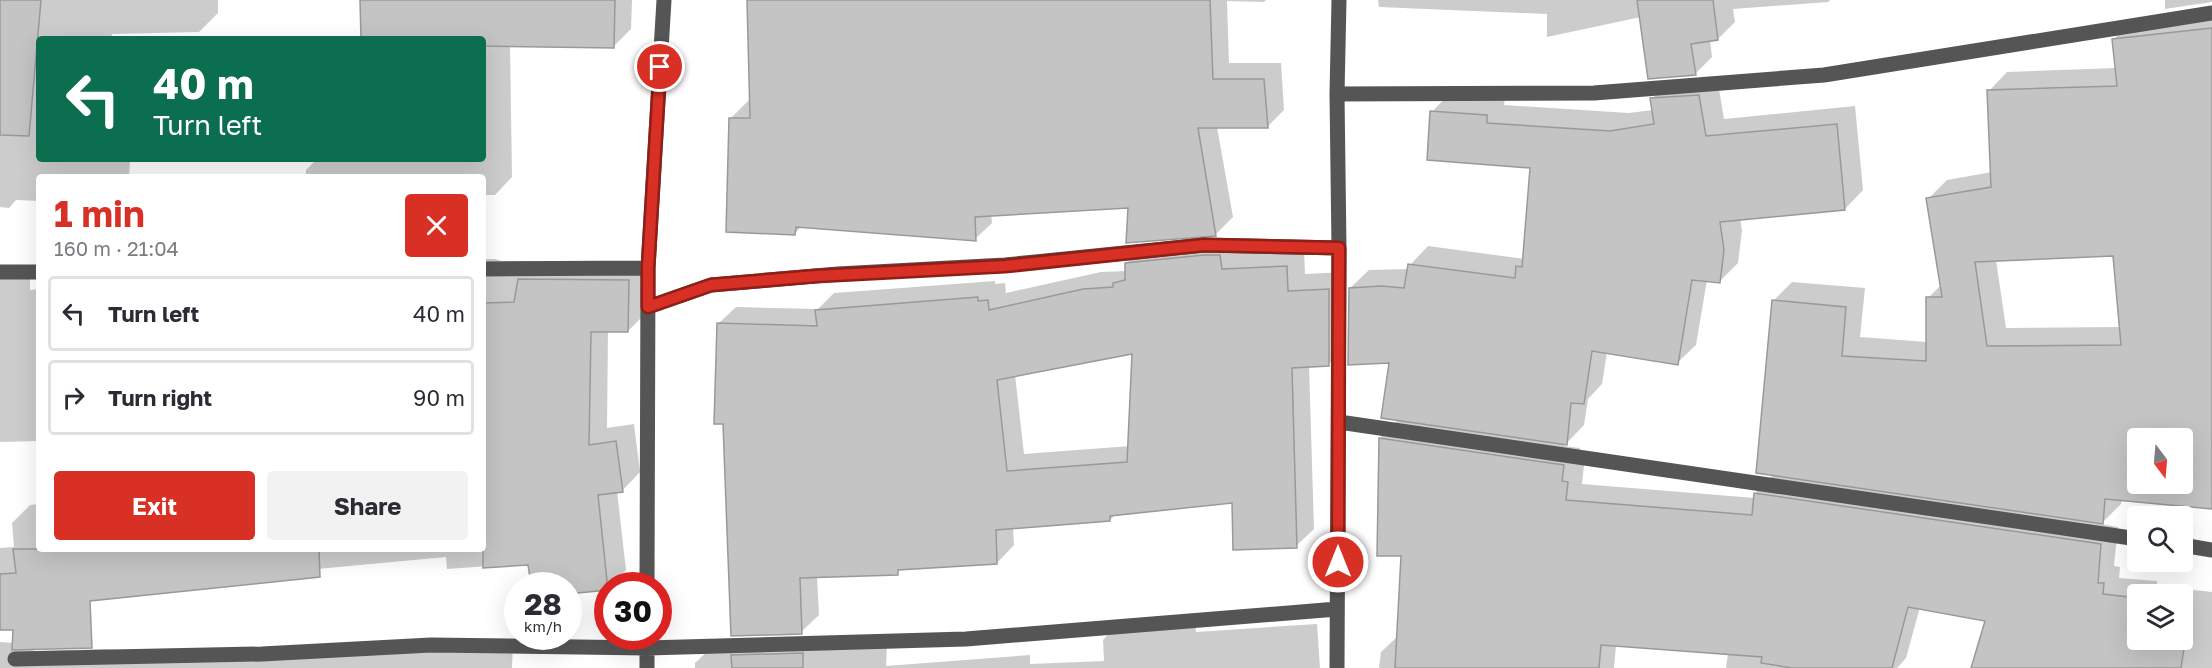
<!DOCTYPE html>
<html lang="en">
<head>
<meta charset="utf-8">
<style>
	body { margin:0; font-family:"Golos Text",sans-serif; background:#f2f2f3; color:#2b2b33; height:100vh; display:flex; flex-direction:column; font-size:22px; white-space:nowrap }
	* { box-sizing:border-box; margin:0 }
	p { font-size:20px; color:#7c7c81 }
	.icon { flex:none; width:33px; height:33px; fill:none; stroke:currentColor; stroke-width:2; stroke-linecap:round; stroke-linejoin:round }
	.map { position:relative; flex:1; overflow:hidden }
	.panel { position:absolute; left:36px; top:174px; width:450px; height:378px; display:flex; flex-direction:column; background:#fff; border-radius:6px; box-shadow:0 6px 24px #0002 }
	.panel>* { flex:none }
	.top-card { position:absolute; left:36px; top:36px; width:450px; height:126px; border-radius:6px; box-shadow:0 6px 24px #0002; background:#0b6e4f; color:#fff; overflow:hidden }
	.needle { width:39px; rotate:164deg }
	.buttons { position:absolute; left:2127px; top:428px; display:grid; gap:12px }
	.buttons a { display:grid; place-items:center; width:66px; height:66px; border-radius:6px; background:#fff; box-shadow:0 6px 24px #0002; font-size:30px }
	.speed { position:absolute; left:504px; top:572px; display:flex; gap:12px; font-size:30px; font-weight:700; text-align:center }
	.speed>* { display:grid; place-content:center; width:78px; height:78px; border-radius:50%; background:#fff; box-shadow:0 6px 24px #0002; line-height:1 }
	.speed small { font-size:15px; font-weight:400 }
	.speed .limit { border:9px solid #d22; background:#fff; color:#111 }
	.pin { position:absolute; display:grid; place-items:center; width:51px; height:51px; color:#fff; margin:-26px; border:3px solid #fff; border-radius:50%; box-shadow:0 2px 6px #0007 }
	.me { position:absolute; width:66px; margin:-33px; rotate:0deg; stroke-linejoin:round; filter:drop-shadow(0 0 4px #0008) }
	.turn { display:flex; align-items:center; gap:21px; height:126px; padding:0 18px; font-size:27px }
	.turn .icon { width:78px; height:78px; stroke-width:2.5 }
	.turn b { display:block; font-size:42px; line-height:51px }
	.round { display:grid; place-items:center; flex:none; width:63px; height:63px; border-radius:6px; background:#f2f2f3 }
	.overview { display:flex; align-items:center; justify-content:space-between; height:102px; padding:0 18px }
	h1 { font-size:36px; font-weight:700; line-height:45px; color:#d93025 }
	.button { display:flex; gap:12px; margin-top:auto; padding:12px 18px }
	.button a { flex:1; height:69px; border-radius:6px; background:#d93025; color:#fff; font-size:24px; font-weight:700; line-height:69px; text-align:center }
	.button a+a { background:#f2f2f3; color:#2b2b33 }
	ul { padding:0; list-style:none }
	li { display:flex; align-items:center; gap:18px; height:75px; margin:0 12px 9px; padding:0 6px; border:3px solid #e1e1e2; border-radius:6px }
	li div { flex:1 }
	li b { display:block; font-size:22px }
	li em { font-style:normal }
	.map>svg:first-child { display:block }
	.shadow { fill:#0003; fill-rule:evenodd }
	.building { fill:#c4c4c4; stroke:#999; stroke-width:1.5; fill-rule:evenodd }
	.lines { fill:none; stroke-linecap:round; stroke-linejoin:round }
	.minor { stroke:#555; stroke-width:15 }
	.route-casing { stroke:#8d1f18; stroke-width:15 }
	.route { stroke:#d93025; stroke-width:10 }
</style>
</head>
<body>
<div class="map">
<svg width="2212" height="668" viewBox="0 0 2212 668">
	<rect width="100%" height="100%" fill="#fff"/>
	<path class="shadow" d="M 0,0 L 218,0 L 218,13 L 199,32 L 112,34 L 111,39 L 39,39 L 39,159 L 130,159 L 129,177 L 39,177 L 39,201 L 16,200 L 9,208 L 0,207 Z
		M 362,0 L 632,0 L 631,29 L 614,46 L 510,44 L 512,177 L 495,195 L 483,195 L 483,177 L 306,177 L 306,170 L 317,159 L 483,159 L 483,39 L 362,39 Z
		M 749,0 L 1266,0 L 1264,2 L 1227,1 L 1229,63 L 1281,63 L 1284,110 L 1267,127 L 1217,127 L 1233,217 L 1216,234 L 1129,206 L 991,214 L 992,223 L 975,239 L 802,226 L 795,233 L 731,118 L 748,101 L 751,102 Z
		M 1378,0 L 1830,0 L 1828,2 L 1733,9 L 1735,22 L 1718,39 L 1710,40 L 1712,57 L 1695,74 L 1641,17 L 1547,37 L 1547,14 L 1379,7 Z
		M 2165,0 L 2212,0 L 2212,2 L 2165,9 Z
		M 2212,8 L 2212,507 L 2122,499 L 2121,504 L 2101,524 L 2118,527 L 2114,566 L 2120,567 L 2119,578 L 2157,581 L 2157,586 L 2212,592 L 2212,668 L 1973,668 L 1987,620 L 1920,607 L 1906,658 L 1897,668 L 1726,668 L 1728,653 L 1616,645 L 1614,668 L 1379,668 L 1381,652 L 1399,635 L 1403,555 L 1380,438 L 1399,419 L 1391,362 L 1350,288 L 1369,270 L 1409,269 L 1410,265 L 1428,246 L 1525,259 L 1532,167 L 1432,112 L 1450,93 L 1505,97 L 1504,105 L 1629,113 L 1653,110 L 1652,99 L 1670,80 L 1717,77 L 1724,119 L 1855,106 L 1863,190 L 1845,209 L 1740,219 L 1742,230 L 1738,263 L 1720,281 L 1707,280 L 1696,345 L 1677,363 L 1607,352 L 1602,384 L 1588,399 L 1584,425 L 1564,446 L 1580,448 L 1579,465 L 1584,465 L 1582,484 L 1755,498 L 1755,493 L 1774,474 L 1773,301 L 1792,282 L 1865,288 L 1860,337 L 1927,342 L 1928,298 L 1942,284 L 1928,199 L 1947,180 L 1992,172 L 1989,91 L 2007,72 L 2116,68 L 2113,40 L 2132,21 ZM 2114,254 L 2121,327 L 2006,328 L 1996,260 ZM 2138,438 L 2182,438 L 2182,483 L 2138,483 ZM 2138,594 L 2182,594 L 2182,639 L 2138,639 Z
		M 1144,246 L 1304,250 L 1305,274 L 1346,272 L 1345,347 L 1328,365 L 1309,365 L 1314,529 L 1296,546 L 1234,502 L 1116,514 L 1110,520 L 1013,527 L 1014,545 L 997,563 L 902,568 L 897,573 L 817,576 L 819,615 L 801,632 L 725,423 L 718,324 L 736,307 L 818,309 L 834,293 L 995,281 L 995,284 L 1005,283 L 1006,293 L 1101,272 L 1127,271 L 1127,263 ZM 1133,352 L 1130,446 L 1024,454 L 1015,375 Z
		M 483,259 L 495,259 L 502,261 L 647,262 L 646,313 L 628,331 L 608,331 L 607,428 L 634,424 L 640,472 L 622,491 L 617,491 L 626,570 L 611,585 L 608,585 L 608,588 L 568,585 L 532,585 L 530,563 L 447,569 L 446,557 L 285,572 L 0,609 L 0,548 L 14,547 L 12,523 L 30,505 L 39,504 L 39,549 L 483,549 Z
		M 0,273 L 30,273 L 30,290 L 39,289 L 39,441 L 0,442 Z
		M 1195,617 L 1196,632 L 1317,624 L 1320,668 L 695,668 L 695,663 L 713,646 L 887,644 L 886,666 L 1030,655 L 1030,664 L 1104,661 L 1103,640 L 1120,622 Z
		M 513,641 L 512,668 L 0,668 L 0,642 L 25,644 L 29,649 L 35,651 L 105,649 L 234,658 Z"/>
	<path class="building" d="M 0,0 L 41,0 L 29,136 L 0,135 Z
		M 360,0 L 615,0 L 614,48 L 483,46 L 483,39 L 361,39 Z
		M 747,0 L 1210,0 L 1213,79 L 1264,79 L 1268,128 L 1198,128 L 1216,236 L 1126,243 L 1128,208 L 975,217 L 976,241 L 796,227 L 795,235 L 726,232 L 729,118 L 750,118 Z
		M 1637,0 L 1713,0 L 1718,40 L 1691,44 L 1696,75 L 1648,79 Z
		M 2212,28 L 2212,509 L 2105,499 L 2103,524 L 1756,473 L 1772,300 L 1846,307 L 1842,356 L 1926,361 L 1926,297 L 1942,297 L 1926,198 L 1991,187 L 1987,90 L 2117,86 L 2112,39 ZM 2113,256 L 2121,345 L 1987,346 L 1975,262 ZM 2138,438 L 2182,438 L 2182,483 L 2138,483 Z
		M 1699,95 L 1706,136 L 1837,124 L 1845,210 L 1720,222 L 1724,250 L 1720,283 L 1692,280 L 1678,365 L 1592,351 L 1584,404 L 1571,403 L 1567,445 L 1381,418 L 1389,363 L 1348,365 L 1349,288 L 1381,286 L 1404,288 L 1408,264 L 1515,278 L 1516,266 L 1522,267 L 1530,168 L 1427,160 L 1430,111 L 1487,115 L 1487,123 L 1610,131 L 1654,124 L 1650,98 Z
		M 1204,255 L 1220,255 L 1222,269 L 1287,266 L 1288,291 L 1329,289 L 1329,366 L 1292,368 L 1297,548 L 1233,550 L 1232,503 L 1110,516 L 1110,521 L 996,530 L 997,564 L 898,570 L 898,575 L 800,578 L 802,634 L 731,636 L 723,424 L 714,424 L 717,323 L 817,326 L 815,310 L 978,297 L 978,301 L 988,300 L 989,310 L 1083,289 L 1113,287 L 1113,283 L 1125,280 L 1125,263 ZM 1132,354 L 1127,462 L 1007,471 L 997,380 Z
		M 518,279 L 629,280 L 628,332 L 591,332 L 589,445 L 616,441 L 623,492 L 598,495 L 608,590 L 568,594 L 568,585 L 531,585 L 528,565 L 483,568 L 483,303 L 514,302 Z
		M 1379,438 L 1564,465 L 1562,481 L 1568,482 L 1566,500 L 1752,515 L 1754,493 L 2101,544 L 2098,583 L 2104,583 L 2103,594 L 2138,598 L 2138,639 L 2182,639 L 2182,607 L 2190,608 L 2181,668 L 1971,668 L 1985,621 L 1908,607 L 1892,668 L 1792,668 L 1761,663 L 1762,657 L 1601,645 L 1599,668 L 1395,668 L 1401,556 L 1377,556 Z
		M 13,549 L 319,549 L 320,577 L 90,601 L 92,648 L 12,650 L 13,630 L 0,630 L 0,574 L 16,573 Z
		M 803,653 L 803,668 L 732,668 L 731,655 Z"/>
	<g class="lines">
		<path class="minor" d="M 1337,94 L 1594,93 L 1824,75 L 2212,13
			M 483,269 L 648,268
			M 0,272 L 39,272
			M 648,307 L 711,285 L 838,274 L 1005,265 L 1204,245 L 1339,248
			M 1339,422 L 2138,539
			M 2182,545 L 2212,550
			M 647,585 L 648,268 L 664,0
			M 647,636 L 647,668
			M 15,659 L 262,654 L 431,645 L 647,648 L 966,639 L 1337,609
			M 1337,668 L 1339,248 L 1337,94 L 1339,0"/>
	</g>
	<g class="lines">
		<g class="route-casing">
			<path id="route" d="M 660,67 L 648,268 L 648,307 L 711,285 L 816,276 L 1005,266 L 1204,245 L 1339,248 L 1338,562"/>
		</g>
		<use href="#route" class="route"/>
	</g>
</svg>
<div class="buttons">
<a><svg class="needle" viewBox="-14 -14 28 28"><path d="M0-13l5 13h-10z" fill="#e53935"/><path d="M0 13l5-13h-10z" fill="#7c7c81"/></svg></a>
<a><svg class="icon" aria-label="search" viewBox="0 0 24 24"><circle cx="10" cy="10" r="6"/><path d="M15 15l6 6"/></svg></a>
<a><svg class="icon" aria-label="layers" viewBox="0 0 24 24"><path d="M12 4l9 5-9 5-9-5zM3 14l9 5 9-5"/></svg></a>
</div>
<div class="speed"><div>28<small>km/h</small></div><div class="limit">30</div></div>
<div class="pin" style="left:660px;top:67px;background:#d93025"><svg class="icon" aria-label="arrive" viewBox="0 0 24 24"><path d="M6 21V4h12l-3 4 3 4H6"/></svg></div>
<svg class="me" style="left:1338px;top:562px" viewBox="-20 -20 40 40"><circle r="17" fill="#d93025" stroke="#fff" stroke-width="3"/><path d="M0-11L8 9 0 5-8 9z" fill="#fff"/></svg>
<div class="top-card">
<div class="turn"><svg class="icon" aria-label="left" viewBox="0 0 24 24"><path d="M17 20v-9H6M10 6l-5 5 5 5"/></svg><div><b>40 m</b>Turn left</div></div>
</div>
<section class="panel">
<div class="overview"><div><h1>1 min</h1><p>160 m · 21:04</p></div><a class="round" style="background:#d93025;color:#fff"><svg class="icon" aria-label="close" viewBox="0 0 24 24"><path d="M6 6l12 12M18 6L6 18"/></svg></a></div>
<ul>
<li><svg class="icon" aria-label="left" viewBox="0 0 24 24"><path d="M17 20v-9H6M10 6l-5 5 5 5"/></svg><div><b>Turn left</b></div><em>40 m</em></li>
<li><svg class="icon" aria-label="right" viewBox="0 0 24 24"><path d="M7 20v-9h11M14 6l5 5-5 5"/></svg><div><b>Turn right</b></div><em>90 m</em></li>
</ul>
<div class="button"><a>Exit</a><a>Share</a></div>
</section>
</div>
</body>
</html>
